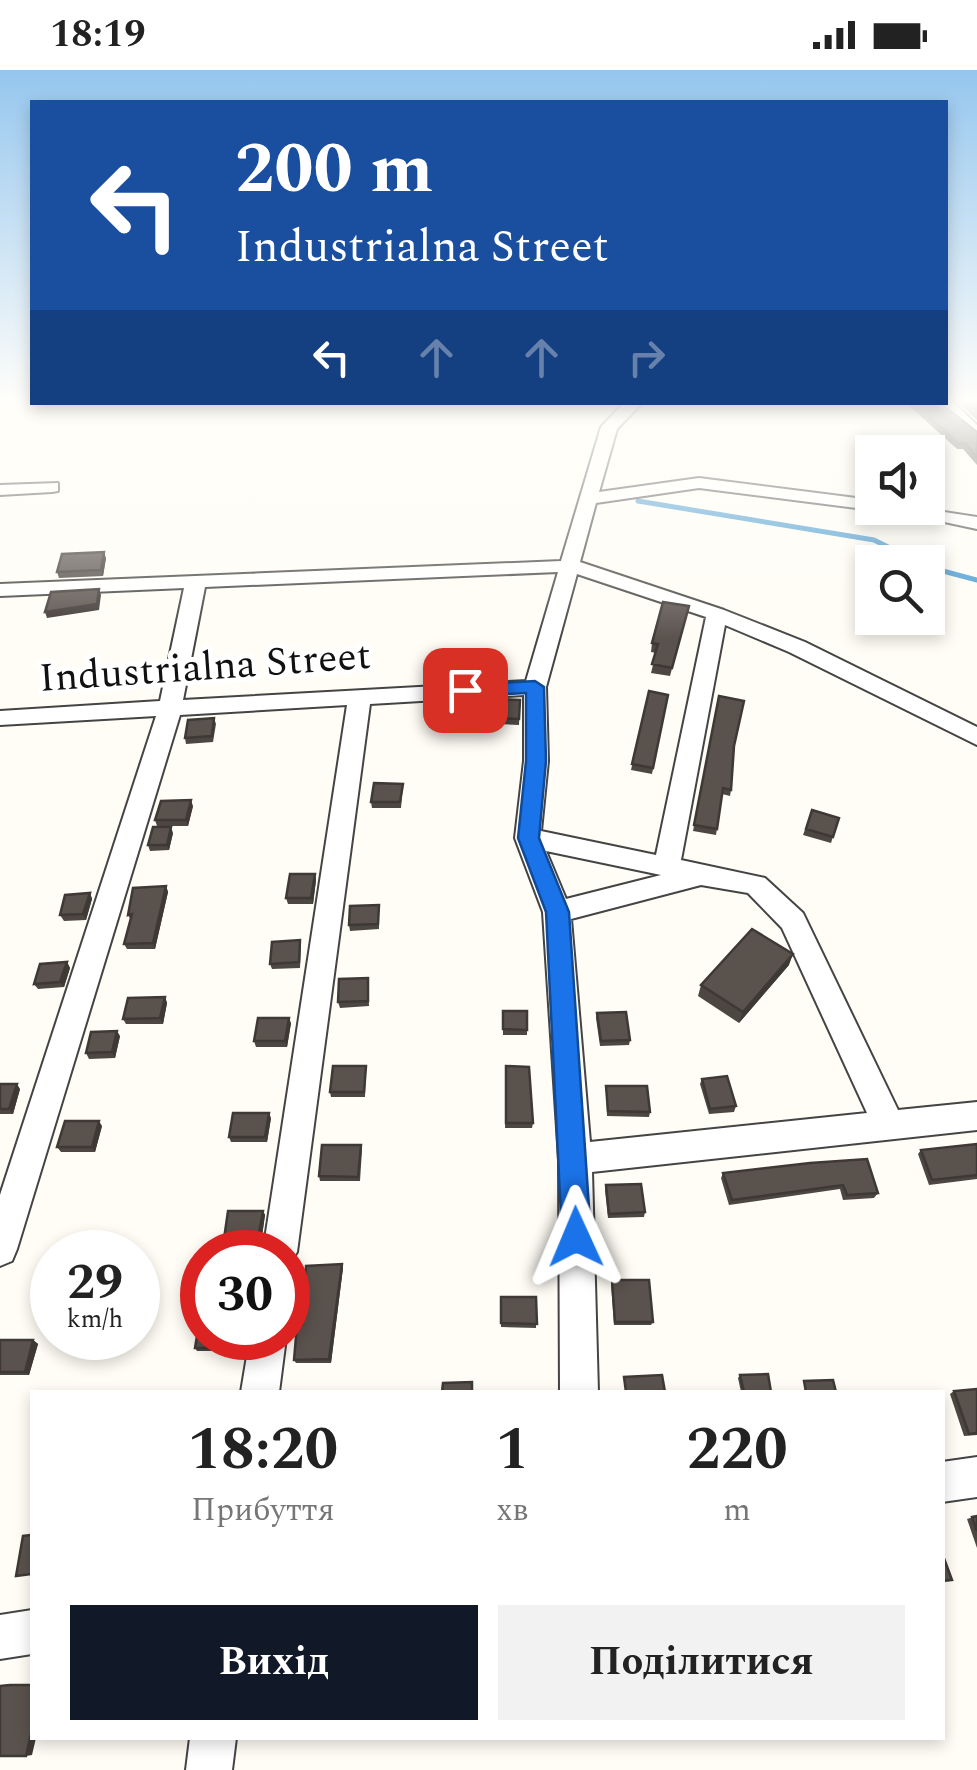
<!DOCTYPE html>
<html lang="uk">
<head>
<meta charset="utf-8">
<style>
	body { margin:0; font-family:Spectral,serif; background:#f2f2f2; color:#222; height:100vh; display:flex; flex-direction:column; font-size:38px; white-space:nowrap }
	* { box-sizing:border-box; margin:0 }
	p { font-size:32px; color:#767676 }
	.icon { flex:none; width:55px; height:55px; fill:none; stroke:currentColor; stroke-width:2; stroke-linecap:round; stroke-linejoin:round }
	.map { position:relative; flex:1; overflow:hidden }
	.panel { position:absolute; left:30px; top:1320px; width:915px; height:350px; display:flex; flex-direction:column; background:#fff; border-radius:0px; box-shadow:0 5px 15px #0003 }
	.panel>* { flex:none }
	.guide { position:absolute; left:30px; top:30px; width:918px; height:305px; border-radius:0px; box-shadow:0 5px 15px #0003; background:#1a4fa0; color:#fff; overflow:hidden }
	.buttons { position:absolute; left:855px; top:365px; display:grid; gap:20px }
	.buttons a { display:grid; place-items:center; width:90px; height:90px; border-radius:0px; background:#fff; box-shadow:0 5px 15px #0003; font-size:50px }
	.speed { position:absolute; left:30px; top:1160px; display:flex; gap:20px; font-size:50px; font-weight:700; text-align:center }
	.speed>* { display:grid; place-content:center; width:130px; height:130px; border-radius:50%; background:#fff; box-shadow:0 5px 15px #0003; line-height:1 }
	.speed small { font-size:25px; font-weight:400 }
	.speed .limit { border:15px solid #d22; background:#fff; color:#111 }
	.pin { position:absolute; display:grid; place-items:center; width:85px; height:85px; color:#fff; margin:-42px; border-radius:20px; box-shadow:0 5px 15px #0006 }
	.me { position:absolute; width:110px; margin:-55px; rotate:359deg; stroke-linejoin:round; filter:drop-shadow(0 0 8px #0008) }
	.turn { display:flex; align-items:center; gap:35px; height:210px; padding:0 40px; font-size:45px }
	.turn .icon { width:130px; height:130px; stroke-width:2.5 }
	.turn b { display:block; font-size:70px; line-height:85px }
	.lanes { display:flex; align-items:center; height:95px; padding:0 40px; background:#0003; justify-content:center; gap:50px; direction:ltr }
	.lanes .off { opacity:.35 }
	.eta { display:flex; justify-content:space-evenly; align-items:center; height:170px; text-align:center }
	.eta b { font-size:60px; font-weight:700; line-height:70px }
	.button { display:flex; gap:20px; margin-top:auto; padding:20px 40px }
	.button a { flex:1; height:115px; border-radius:0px; background:#111827; color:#fff; font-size:40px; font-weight:700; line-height:115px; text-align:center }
	.button a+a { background:#f2f2f2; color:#222 }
	.status { display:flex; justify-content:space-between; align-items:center; height:70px; padding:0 50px; background:#fff; direction:ltr }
	.status svg { height:28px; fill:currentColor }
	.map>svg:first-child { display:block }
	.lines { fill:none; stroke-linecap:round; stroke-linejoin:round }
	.stream { stroke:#3f96cf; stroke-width:5 }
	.minor-casing { stroke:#444; stroke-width:4 }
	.minor { fill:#fff; fill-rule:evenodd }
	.wall { fill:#4d4742 }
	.shaded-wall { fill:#3f3936 }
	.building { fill:#5a524d; stroke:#3f3936; stroke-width:2.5 }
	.route { fill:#1a73e8; stroke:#114b97; stroke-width:2.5 }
	.labels { text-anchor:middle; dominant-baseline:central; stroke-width:10; stroke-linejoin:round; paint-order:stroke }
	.street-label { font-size:40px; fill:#111; stroke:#fff }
</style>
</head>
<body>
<div class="status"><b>18:19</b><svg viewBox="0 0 49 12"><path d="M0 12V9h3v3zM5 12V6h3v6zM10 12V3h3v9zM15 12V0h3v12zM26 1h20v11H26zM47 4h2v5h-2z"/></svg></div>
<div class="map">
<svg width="977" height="1700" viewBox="0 0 977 1700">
	<rect width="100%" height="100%" fill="#fffdf5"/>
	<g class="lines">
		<path class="stream" d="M 638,431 L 874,470 L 918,492
			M 928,497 L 977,510"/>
		<g class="minor-casing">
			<path id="minor" d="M 625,332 L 643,332 L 617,359 L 599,422 L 699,408 L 872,430 L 872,438 L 918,438 L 977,447 L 977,459 L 879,438 L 872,440 L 699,418 L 596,433 L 580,492 L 724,540 L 805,572 L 977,657 L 977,675 L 789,582 L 725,555 L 681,790 L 765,808 L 803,843 L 898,1040 L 977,1032 L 977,1060 L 592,1102 L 598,1322 L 560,1322 L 559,1089 L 543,842 L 515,768 L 524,691 L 524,625 L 370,634 L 297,1182 L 288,1196 L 288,1182 L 263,1182 L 347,635 L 180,645 L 17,1179 L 12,1191 L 0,1196 L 0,1125 L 156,646 L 0,655 L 0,641 L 160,631 L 184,518 L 0,526 L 0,514 L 561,491 L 601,357 ZM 558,502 L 526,611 L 183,630 L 205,517 ZM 577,504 L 706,547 L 656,785 L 541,761 L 548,691 L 546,617 ZM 546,781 L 661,805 L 566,829 ZM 701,815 L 748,823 L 782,858 L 867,1043 L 590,1072 L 571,849 Z
				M 936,332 L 953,332 L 977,355 L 977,369 Z
				M 58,413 L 58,421 L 52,422 L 0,425 L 0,415 Z
				M 250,1268 L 286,1268 L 279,1322 L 241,1322 Z
				M 977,1387 L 977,1427 L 942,1432 L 942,1392 Z
				M 32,1540 L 32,1584 L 0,1589 L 0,1545 Z
				M 190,1668 L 236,1668 L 232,1700 L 186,1700 Z"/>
		</g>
		<use href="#minor" class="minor"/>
	</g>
	<path class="wall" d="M 905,332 L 939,332 L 977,362 L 977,395 L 963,379 L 957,379 Z
		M 958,332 L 977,332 L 977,350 Z
		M 106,488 L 103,506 L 59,508 L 57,502 Z
		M 689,536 L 670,606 L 651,603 L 656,583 L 651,582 L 652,573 Z
		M 649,621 L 668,625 L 652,704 L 631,700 Z
		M 719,626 L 734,676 L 731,720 L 730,726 L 722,724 L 716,765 L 693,761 Z
		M 498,629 L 520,630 L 519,655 L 496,654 Z
		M 214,648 L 216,654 L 213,672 L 186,674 L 185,668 Z
		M 403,714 L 401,738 L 372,738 L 371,732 Z
		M 193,736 L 188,756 L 157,756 L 155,750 Z
		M 812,740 L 839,748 L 831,773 L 803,765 Z
		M 173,763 L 169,780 L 150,781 L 148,775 Z
		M 315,804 L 316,810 L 313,834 L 288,834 L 286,828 Z
		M 166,816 L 168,822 L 155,879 L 127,879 L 124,874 L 131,850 L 128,845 Z
		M 90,823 L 92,829 L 86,850 L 64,851 L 60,845 Z
		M 379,835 L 379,859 L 350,861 L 349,855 Z
		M 300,870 L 301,876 L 300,898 L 272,899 L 270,894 Z
		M 67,892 L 70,898 L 64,917 L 38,919 L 34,914 Z
		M 789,895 L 739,953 L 698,926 L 701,915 Z
		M 368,908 L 369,936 L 340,938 L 338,932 Z
		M 165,927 L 167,933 L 163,954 L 126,954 L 123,949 Z
		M 503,941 L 527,941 L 527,965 L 503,965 Z
		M 597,943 L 630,970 L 629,975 L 600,976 L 596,948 Z
		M 291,953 L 287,977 L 256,977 L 254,971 Z
		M 120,966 L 115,988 L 89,989 L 86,983 Z
		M 366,996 L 365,1027 L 331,1027 L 330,1022 Z
		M 506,996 L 533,1053 L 532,1058 L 505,1058 Z
		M 702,1009 L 736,1036 L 734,1042 L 709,1044 L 700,1014 Z
		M 0,1014 L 20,1019 L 13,1044 L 0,1044 Z
		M 606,1016 L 650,1042 L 649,1047 L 607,1046 Z
		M 271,1048 L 267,1072 L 231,1072 L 229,1067 Z
		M 102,1056 L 95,1082 L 61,1082 L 57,1077 Z
		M 977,1074 L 977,1109 L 929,1115 L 918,1084 L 921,1080 Z
		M 361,1075 L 362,1080 L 360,1111 L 320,1111 L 319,1106 Z
		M 810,1093 L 878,1123 L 874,1128 L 843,1130 L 840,1119 L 729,1135 L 721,1108 L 723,1103 Z
		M 606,1115 L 645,1142 L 644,1147 L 608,1148 L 605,1120 Z
		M 263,1141 L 265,1145 L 261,1173 L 226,1174 L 224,1169 Z
		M 342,1194 L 343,1198 L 331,1293 L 296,1293 L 294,1290 Z
		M 612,1210 L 653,1252 L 651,1255 L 614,1255 L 611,1214 Z
		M 501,1227 L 536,1227 L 536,1258 L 501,1257 Z
		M 238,1268 L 236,1281 L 197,1281 L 195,1278 Z
		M 0,1270 L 33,1270 L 38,1274 L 29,1305 L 0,1305 Z
		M 740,1305 L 771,1322 L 741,1322 L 738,1308 Z
		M 977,1319 L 977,1365 L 964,1366 L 950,1324 L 954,1321 Z
		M 977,1446 L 977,1478 L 967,1449 Z"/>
	<path class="shaded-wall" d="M 104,482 L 106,488 L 103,506 L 101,500 Z
		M 99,519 L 101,525 L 99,540 L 47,548 L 45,542 Z
		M 191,730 L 193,736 L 188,756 L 186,750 Z
		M 171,757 L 173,763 L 169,780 L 167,775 Z
		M 315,804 L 316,810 L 313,834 L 311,828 Z
		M 166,816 L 168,822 L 155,879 L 153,873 Z
		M 90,823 L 92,829 L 86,850 L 83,844 Z
		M 793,884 L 789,895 L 739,953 L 743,942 Z
		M 67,892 L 70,898 L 64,917 L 60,912 Z
		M 165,927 L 167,933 L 163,954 L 160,948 Z
		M 289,948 L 291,953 L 287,977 L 285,971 Z
		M 117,961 L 120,966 L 115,988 L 112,982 Z
		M 17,1014 L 20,1019 L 13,1044 L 9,1039 Z
		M 269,1043 L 271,1048 L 267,1072 L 265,1067 Z
		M 99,1051 L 102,1056 L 95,1082 L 92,1077 Z
		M 263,1141 L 265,1145 L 261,1173 L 258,1169 Z
		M 342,1194 L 343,1198 L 331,1293 L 329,1289 Z
		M 33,1270 L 38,1274 L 29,1305 L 25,1302 Z
		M 32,1659 L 32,1668 L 36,1668 L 32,1685 L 26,1686 Z"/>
	<path class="building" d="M 913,332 L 939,332 L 977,362 L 977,387 L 965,373 L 959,374 Z
		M 966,332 L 977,332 L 977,342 Z
		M 104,482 L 101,500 L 57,502 L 62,484 Z
		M 99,519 L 97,534 L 45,542 L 51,522 Z
		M 663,532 L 689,536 L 672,598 L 652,594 L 658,574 L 652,573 Z
		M 649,621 L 668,625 L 653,698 L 632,694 Z
		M 719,626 L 744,631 L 734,676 L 731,720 L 723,718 L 717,759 L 694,755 Z
		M 498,629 L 520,630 L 519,649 L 496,648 Z
		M 214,648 L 212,666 L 185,668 L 188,650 Z
		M 374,713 L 403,714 L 400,732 L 371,732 Z
		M 191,730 L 186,750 L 155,750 L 161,731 Z
		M 812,740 L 839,748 L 833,767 L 806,759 Z
		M 153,757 L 171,757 L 167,775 L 148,775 Z
		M 290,804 L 315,804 L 311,828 L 286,828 Z
		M 166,816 L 153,873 L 124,874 L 132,844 L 128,845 L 133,818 Z
		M 90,823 L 83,844 L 60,845 L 65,825 Z
		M 379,835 L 378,854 L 349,855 L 350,836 Z
		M 752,859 L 793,884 L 743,942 L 701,915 Z
		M 300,870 L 299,892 L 270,894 L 272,872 Z
		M 67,892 L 60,912 L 34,914 L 40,894 Z
		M 368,908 L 368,931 L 338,932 L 339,909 Z
		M 165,927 L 160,948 L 123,949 L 128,928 Z
		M 503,941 L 527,941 L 527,960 L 503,959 Z
		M 626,942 L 630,970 L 601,971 L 597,943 Z
		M 258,948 L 289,948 L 285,971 L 254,971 Z
		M 117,961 L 112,982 L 86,983 L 91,962 Z
		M 333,996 L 366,996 L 364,1022 L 330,1022 Z
		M 506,996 L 529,997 L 533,1053 L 506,1053 Z
		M 727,1006 L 736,1036 L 710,1039 L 702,1009 Z
		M 0,1014 L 17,1014 L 9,1039 L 0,1039 Z
		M 606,1016 L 647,1016 L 650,1042 L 608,1041 Z
		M 233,1043 L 269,1043 L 265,1067 L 229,1067 Z
		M 65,1051 L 99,1051 L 92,1077 L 57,1077 Z
		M 977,1074 L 977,1105 L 932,1110 L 921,1080 Z
		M 322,1075 L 361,1075 L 358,1107 L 319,1106 Z
		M 867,1089 L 878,1123 L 847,1125 L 843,1115 L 732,1130 L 723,1103 L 810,1093 Z
		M 641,1114 L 645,1142 L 609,1144 L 606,1115 Z
		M 228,1141 L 263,1141 L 258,1169 L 224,1169 Z
		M 342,1194 L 329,1289 L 294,1290 L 297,1255 L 302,1255 L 306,1196 Z
		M 612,1210 L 649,1210 L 653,1252 L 615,1252 Z
		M 501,1227 L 536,1227 L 537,1254 L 501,1253 Z
		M 200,1248 L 202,1248 L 202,1268 L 235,1268 L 233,1278 L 195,1278 Z
		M 0,1270 L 33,1270 L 25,1302 L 0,1302 Z
		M 768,1304 L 771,1322 L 744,1322 L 740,1305 Z
		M 662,1305 L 665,1322 L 626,1322 L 624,1307 Z
		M 833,1310 L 836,1322 L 806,1322 L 804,1311 Z
		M 472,1312 L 472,1322 L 442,1322 L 443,1313 Z
		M 977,1319 L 977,1363 L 969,1364 L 954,1321 Z
		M 977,1446 L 977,1461 L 972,1447 Z
		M 32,1465 L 32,1504 L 16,1506 L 23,1466 Z
		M 942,1483 L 952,1510 L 942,1511 Z
		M 10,1615 L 32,1615 L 32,1659 L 26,1686 L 0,1686 L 0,1616 Z"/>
	<linearGradient id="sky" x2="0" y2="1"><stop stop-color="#95c6ee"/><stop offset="0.58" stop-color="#fffefa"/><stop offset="1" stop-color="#fffefa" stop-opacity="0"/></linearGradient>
	<rect width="977" height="570" fill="url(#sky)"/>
	<path class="route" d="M 535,611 L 544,617 L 546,691 L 539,768 L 569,842 L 591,1167 L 586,1177 L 576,1181 L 566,1177 L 562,1167 L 546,842 L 518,768 L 526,691 L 526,623 L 465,626 L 456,620 L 465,615 Z"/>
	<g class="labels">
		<g class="street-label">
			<text transform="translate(205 598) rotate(-4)">Industrialna Street</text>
		</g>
	</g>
</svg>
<div class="buttons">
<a><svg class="icon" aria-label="sound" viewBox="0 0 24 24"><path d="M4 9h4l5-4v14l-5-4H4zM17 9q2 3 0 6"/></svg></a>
<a><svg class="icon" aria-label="search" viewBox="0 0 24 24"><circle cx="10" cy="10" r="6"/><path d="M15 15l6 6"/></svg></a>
</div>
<div class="speed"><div>29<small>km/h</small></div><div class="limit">30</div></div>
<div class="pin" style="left:465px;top:620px;background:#d93025"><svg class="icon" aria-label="arrive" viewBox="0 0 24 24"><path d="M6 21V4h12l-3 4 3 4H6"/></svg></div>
<svg class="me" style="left:576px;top:1167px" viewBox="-20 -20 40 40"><path d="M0-17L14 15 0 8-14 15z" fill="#1a73e8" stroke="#fff" stroke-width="4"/></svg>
<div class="guide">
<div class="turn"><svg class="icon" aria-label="left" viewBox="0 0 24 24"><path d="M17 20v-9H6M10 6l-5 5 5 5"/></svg><div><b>200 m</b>Industrialna Street</div></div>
<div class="lanes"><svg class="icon" aria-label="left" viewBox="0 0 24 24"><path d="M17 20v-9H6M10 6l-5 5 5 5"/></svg><svg class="icon off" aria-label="ahead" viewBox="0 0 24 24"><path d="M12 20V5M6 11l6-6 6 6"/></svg><svg class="icon off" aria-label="ahead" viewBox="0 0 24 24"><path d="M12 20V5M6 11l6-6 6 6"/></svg><svg class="icon off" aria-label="right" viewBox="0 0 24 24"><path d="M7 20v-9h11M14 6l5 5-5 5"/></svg></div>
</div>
<section class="panel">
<div class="eta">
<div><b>18:20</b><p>Прибуття</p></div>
<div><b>1</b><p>хв</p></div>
<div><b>220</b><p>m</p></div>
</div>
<div class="button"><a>Вихід</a><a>Поділитися</a></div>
</section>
</div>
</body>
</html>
